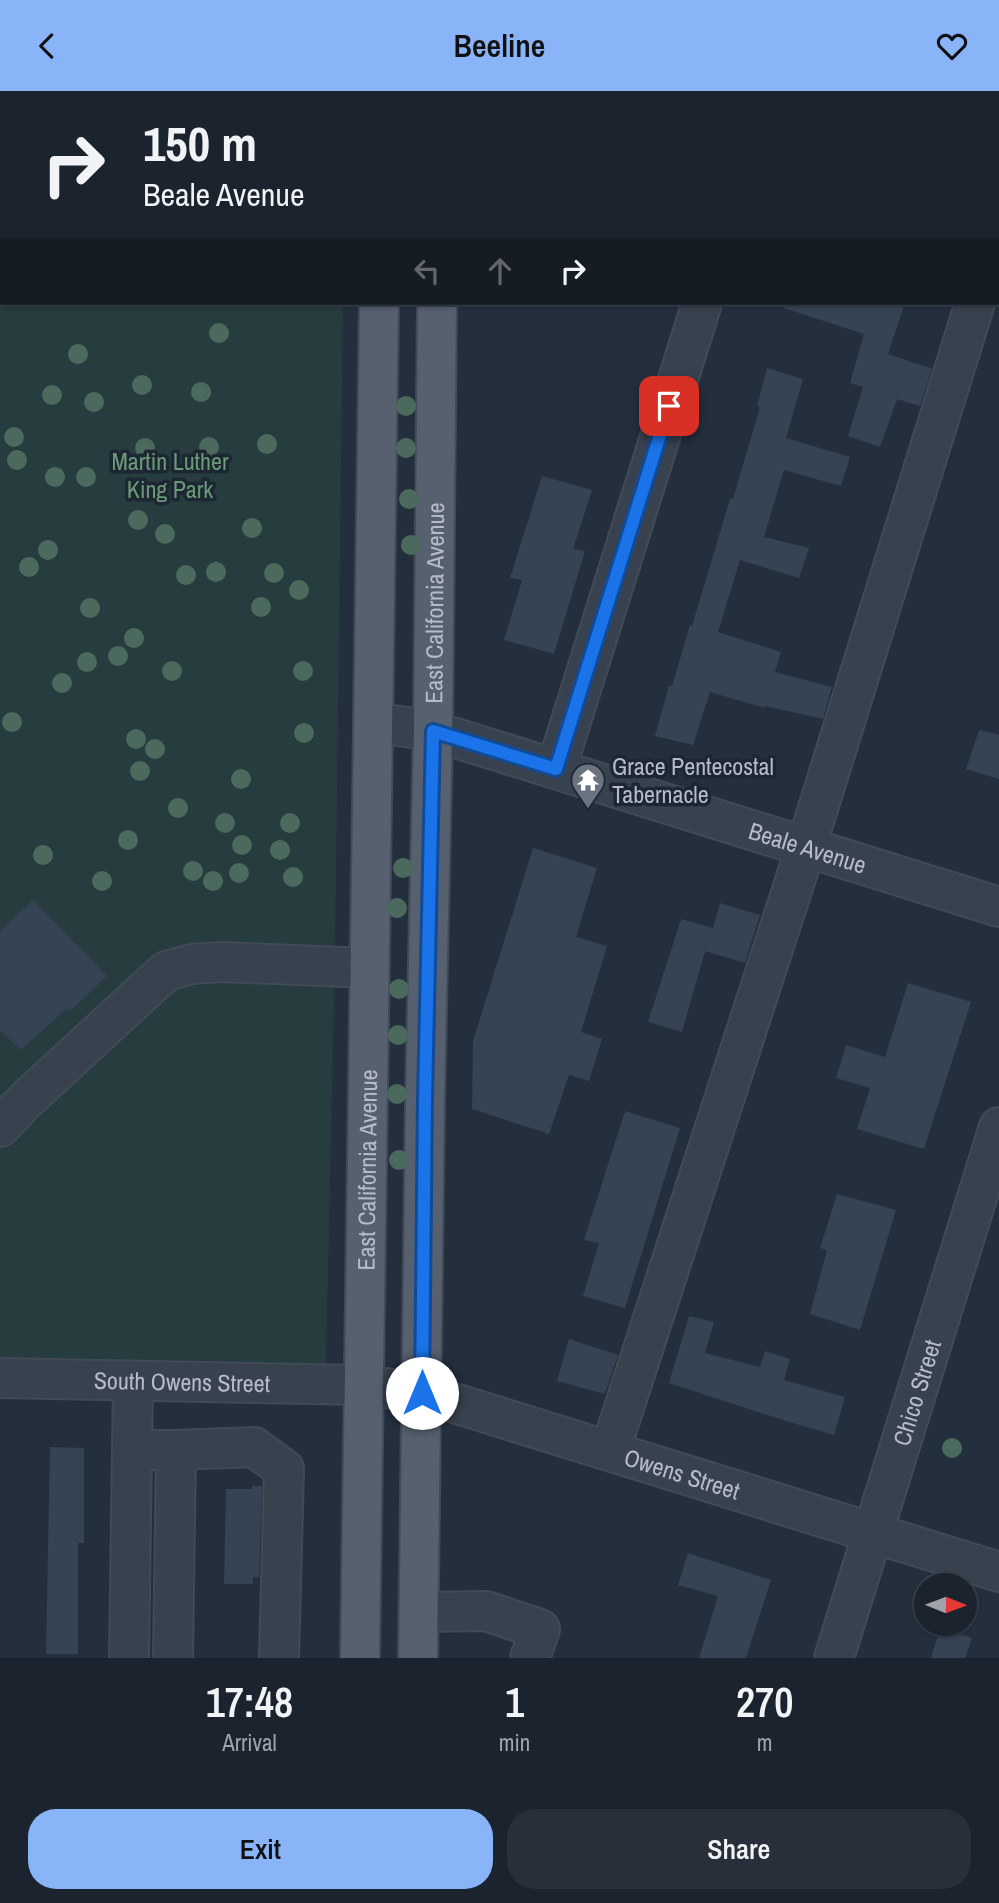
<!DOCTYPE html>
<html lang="en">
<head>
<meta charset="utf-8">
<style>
	body { margin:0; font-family:"Archivo Narrow",sans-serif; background:#282f3a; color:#f1f3f6; height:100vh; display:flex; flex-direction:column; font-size:26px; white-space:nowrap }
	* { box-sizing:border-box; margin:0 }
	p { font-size:23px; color:#a0a4aa }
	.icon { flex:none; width:38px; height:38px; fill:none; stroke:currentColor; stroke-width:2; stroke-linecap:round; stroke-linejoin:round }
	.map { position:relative; height:1567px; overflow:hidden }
	.side { display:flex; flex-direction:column; background:#1b232e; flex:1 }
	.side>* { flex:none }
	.hud { position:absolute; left:0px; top:0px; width:999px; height:214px; box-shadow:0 2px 5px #0004,0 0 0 2px #39404a; background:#1b232e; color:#f1f3f6; overflow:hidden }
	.needle { width:46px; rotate:91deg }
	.buttons { position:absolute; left:914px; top:1482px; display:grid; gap:14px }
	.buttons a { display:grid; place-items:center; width:63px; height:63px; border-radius:50%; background:#1b232e; box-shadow:0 2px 5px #0004,0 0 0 2px #39404a; font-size:35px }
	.pin { position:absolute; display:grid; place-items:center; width:60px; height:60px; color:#fff; margin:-30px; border-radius:14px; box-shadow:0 4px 10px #0006 }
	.me { position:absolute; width:77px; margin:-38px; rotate:0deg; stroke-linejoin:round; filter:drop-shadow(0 0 5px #0008) }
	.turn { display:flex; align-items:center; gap:24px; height:147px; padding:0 28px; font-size:32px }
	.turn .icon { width:91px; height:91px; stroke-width:2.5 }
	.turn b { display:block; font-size:49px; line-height:60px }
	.lanes { display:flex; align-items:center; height:66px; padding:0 28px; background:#0003; justify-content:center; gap:35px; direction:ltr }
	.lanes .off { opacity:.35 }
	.eta { display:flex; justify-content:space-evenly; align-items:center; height:119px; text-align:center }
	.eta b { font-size:42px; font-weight:600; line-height:49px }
	.button { display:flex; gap:14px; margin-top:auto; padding:14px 28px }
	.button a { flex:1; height:80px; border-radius:28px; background:#8ab4f8; color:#111; font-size:28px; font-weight:600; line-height:80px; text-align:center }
	.button a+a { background:#282f3a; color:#f1f3f6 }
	header { display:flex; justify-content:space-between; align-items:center; height:91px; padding:0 28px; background:#8ab4f8; color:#111; font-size:32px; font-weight:600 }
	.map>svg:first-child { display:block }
	.green { fill:#263c3f }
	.building { fill:#364354 }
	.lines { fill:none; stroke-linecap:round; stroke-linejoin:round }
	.minor-casing { stroke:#414a57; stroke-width:42 }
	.major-casing { stroke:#414a57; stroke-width:42 }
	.minor { stroke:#38414e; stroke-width:38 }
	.major { stroke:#56606e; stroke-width:38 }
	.tree { fill:#4b6a5d }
	.route-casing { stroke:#114b97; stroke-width:18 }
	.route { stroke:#1a73e8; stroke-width:12 }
	.labels { text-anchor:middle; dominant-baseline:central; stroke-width:7; stroke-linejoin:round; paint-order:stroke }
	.park-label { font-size:24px; fill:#6b9a76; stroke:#1d2633 }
	.street-label { font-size:24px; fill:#b4bcc9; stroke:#1d2633 }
	.poi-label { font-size:24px; fill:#b4bcc9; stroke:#1d2633; text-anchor:start }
</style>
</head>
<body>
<header><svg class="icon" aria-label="back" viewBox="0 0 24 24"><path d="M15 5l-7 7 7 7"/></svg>Beeline<svg class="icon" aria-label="heart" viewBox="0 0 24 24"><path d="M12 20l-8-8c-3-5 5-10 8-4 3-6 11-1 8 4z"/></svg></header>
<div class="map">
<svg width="999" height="1567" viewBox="0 0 999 1567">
	<rect width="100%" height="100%" fill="#242f3e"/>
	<path class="green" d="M 0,95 L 2,95 L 2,212 L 343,212 L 335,862 L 326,1274 L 0,1267 Z"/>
	<path class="building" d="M 784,212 L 905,212 L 888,263 L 932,278 L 920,315 L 897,308 L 880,356 L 848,345 L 863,296 L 850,292 L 864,243 L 784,217 Z
		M 767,277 L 803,288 L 786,347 L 850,366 L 841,395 L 784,379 L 764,446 L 809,457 L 799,487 L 740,469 L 718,541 L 781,561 L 775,581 L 832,596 L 828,610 L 823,628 L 765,615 L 765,617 L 710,601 L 693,654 L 655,645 L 669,595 L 672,595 L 690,534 L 692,535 L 730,408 L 733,408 L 760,316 L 757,315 Z
		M 542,385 L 592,399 L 573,458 L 585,460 L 554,563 L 504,549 L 522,489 L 510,487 Z
		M 979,639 L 999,644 L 999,688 L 966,678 Z
		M 533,757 L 597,777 L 576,846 L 607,855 L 581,941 L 602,948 L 589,990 L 569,984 L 549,1043 L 472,1018 L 473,950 Z
		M 33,809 L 107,885 L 69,921 L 66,918 L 21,959 L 0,939 L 0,841 Z
		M 720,812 L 760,824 L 745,872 L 705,860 L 682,941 L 648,931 L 681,828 L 713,837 Z
		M 908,892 L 971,911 L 924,1058 L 857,1038 L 870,997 L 836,987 L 846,954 L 885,966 Z
		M 625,1020 L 680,1037 L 625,1217 L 583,1205 L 599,1152 L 584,1149 Z
		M 837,1103 L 896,1119 L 860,1239 L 810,1223 L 827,1159 L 820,1157 Z
		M 689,1225 L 714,1231 L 705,1262 L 760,1276 L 765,1260 L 790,1268 L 784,1289 L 845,1306 L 834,1344 L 789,1331 L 669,1292 Z
		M 569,1248 L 618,1264 L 605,1303 L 557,1290 Z
		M 50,1356 L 84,1357 L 84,1452 L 78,1452 L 78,1563 L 46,1563 Z
		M 252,1395 L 262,1395 L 259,1486 L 253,1486 L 253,1493 L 224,1493 L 226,1398 L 252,1398 Z
		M 688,1462 L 771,1489 L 746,1567 L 699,1567 L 718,1505 L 678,1494 Z
		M 940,1537 L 972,1547 L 965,1567 L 931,1567 Z"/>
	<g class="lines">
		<g class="minor-casing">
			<g id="minor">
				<path d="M 540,0 L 545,2"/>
				<path d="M 158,2 L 158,0"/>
				<path d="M 191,2 L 191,0"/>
				<path d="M 286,2 L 286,0"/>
				<path d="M 767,2 L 768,0"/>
				<path d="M 0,50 L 2,50"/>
				<path d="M 998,138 L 999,133"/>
				<path id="s1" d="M 373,631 L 433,640 L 999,816"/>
				<path d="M 556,678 L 702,212"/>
				<path d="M 0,1036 L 27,1008 L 166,880 L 192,873 L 221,871 L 369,877"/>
				<path id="s2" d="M 0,1287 L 364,1294 L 422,1302 L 999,1481"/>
				<path d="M 132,1359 L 176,1359 L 254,1356 L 284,1378 L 279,1567"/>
				<path d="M 610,1360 L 806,756 L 975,212"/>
				<path d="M 419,1521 L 486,1520 L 540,1538 L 530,1567"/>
				<path d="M 129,1567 L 133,1290"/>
				<path d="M 173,1567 L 176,1359"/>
				<path id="s3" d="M 834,1567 L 999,1036"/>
			</g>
		</g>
		<g class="major-casing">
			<g id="major">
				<path d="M 382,2 L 382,0"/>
				<path d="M 440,2 L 440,0"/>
				<path id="s4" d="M 360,1567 L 379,212"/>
				<path id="s5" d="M 418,1567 L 425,1008 L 433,640 L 437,212"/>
			</g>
		</g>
		<use href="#minor" class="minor"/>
		<use href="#major" class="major"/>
	</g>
	<g class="tree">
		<circle cx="219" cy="242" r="10"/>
		<circle cx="78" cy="263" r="10"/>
		<circle cx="142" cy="294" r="10"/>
		<circle cx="201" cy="301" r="10"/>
		<circle cx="52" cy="304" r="10"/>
		<circle cx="94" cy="311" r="10"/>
		<circle cx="406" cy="315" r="10"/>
		<circle cx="14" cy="346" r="10"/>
		<circle cx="267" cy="353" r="10"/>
		<circle cx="209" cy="356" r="10"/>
		<circle cx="145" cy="357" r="10"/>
		<circle cx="406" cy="357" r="10"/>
		<circle cx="17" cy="369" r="10"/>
		<circle cx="55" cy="386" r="10"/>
		<circle cx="86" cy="386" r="10"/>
		<circle cx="409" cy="408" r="10"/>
		<circle cx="138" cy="429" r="10"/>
		<circle cx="252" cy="437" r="10"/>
		<circle cx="165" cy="443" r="10"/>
		<circle cx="411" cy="454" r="10"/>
		<circle cx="48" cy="459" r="10"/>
		<circle cx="29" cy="476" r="10"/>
		<circle cx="216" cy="481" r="10"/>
		<circle cx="274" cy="482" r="10"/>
		<circle cx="186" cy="484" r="10"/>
		<circle cx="299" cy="499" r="10"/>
		<circle cx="261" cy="516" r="10"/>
		<circle cx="90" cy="517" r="10"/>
		<circle cx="134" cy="547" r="10"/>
		<circle cx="118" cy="565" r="10"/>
		<circle cx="87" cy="571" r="10"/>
		<circle cx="172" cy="580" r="10"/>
		<circle cx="303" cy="580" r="10"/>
		<circle cx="62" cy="592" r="10"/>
		<circle cx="12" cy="631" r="10"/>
		<circle cx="304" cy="642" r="10"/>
		<circle cx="136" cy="648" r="10"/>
		<circle cx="155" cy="658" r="10"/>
		<circle cx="140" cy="680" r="10"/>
		<circle cx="241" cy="688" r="10"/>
		<circle cx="178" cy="717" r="10"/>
		<circle cx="225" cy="732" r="10"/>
		<circle cx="290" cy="732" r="10"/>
		<circle cx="128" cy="749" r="10"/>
		<circle cx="242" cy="754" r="10"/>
		<circle cx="280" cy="759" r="10"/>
		<circle cx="43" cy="764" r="10"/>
		<circle cx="403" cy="777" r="10"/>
		<circle cx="193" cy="780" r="10"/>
		<circle cx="239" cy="782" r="10"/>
		<circle cx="293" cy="786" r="10"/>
		<circle cx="102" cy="790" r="10"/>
		<circle cx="213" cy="790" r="10"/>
		<circle cx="397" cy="817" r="10"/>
		<circle cx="399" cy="898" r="10"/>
		<circle cx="398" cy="944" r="10"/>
		<circle cx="397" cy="1003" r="10"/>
		<circle cx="399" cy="1069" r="10"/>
		<circle cx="952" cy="1357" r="10"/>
	</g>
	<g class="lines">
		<g class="route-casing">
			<path id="route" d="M 422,1302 L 425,1008 L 433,640 L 556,678 L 669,315"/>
		</g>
		<use href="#route" class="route"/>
	</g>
	<defs>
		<g id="temple-pin" transform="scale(1.75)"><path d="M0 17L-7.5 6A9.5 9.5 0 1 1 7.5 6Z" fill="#6b7280" stroke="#1d2633"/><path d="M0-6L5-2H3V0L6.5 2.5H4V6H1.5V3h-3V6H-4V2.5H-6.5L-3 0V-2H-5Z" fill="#fff"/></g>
	</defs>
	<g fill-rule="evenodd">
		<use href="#temple-pin" x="588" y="689"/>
	</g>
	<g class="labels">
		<g class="park-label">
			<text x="170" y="370">Martin Luther<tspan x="170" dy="28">King Park</tspan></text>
		</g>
		<g class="street-label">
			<text stroke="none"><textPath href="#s5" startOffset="1055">East California Avenue</textPath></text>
			<text stroke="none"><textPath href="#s1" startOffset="453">Beale Avenue</textPath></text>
			<text stroke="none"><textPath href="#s4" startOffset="488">East California Avenue</textPath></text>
			<text stroke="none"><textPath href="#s2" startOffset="182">South Owens Street</textPath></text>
			<text stroke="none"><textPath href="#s3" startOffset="278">Chico Street</textPath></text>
			<text stroke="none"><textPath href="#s2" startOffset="695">Owens Street</textPath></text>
		</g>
		<g class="poi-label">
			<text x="612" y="675">Grace Pentecostal<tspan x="612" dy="28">Tabernacle</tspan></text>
		</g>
	</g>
</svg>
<div class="buttons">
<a><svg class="needle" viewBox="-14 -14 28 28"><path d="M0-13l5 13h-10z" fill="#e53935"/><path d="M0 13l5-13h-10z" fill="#a0a4aa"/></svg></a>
</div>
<div class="pin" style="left:669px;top:315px;background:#d93025"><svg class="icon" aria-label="arrive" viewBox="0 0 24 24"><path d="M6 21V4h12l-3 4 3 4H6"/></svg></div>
<svg class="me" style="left:422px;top:1302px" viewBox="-20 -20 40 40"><circle r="19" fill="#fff"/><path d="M0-13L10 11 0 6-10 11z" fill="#1a73e8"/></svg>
<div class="hud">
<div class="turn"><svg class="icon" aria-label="right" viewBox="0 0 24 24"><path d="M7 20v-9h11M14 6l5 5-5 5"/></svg><div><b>150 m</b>Beale Avenue</div></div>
<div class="lanes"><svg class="icon off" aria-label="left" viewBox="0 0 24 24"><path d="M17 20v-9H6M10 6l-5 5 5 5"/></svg><svg class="icon off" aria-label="ahead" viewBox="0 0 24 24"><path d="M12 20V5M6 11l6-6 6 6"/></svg><svg class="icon" aria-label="right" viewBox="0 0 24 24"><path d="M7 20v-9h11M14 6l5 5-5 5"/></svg></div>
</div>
</div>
<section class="side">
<div class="eta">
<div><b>17:48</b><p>Arrival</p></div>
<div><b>1</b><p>min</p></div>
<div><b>270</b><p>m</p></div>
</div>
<div class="button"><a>Exit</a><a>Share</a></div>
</section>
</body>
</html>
